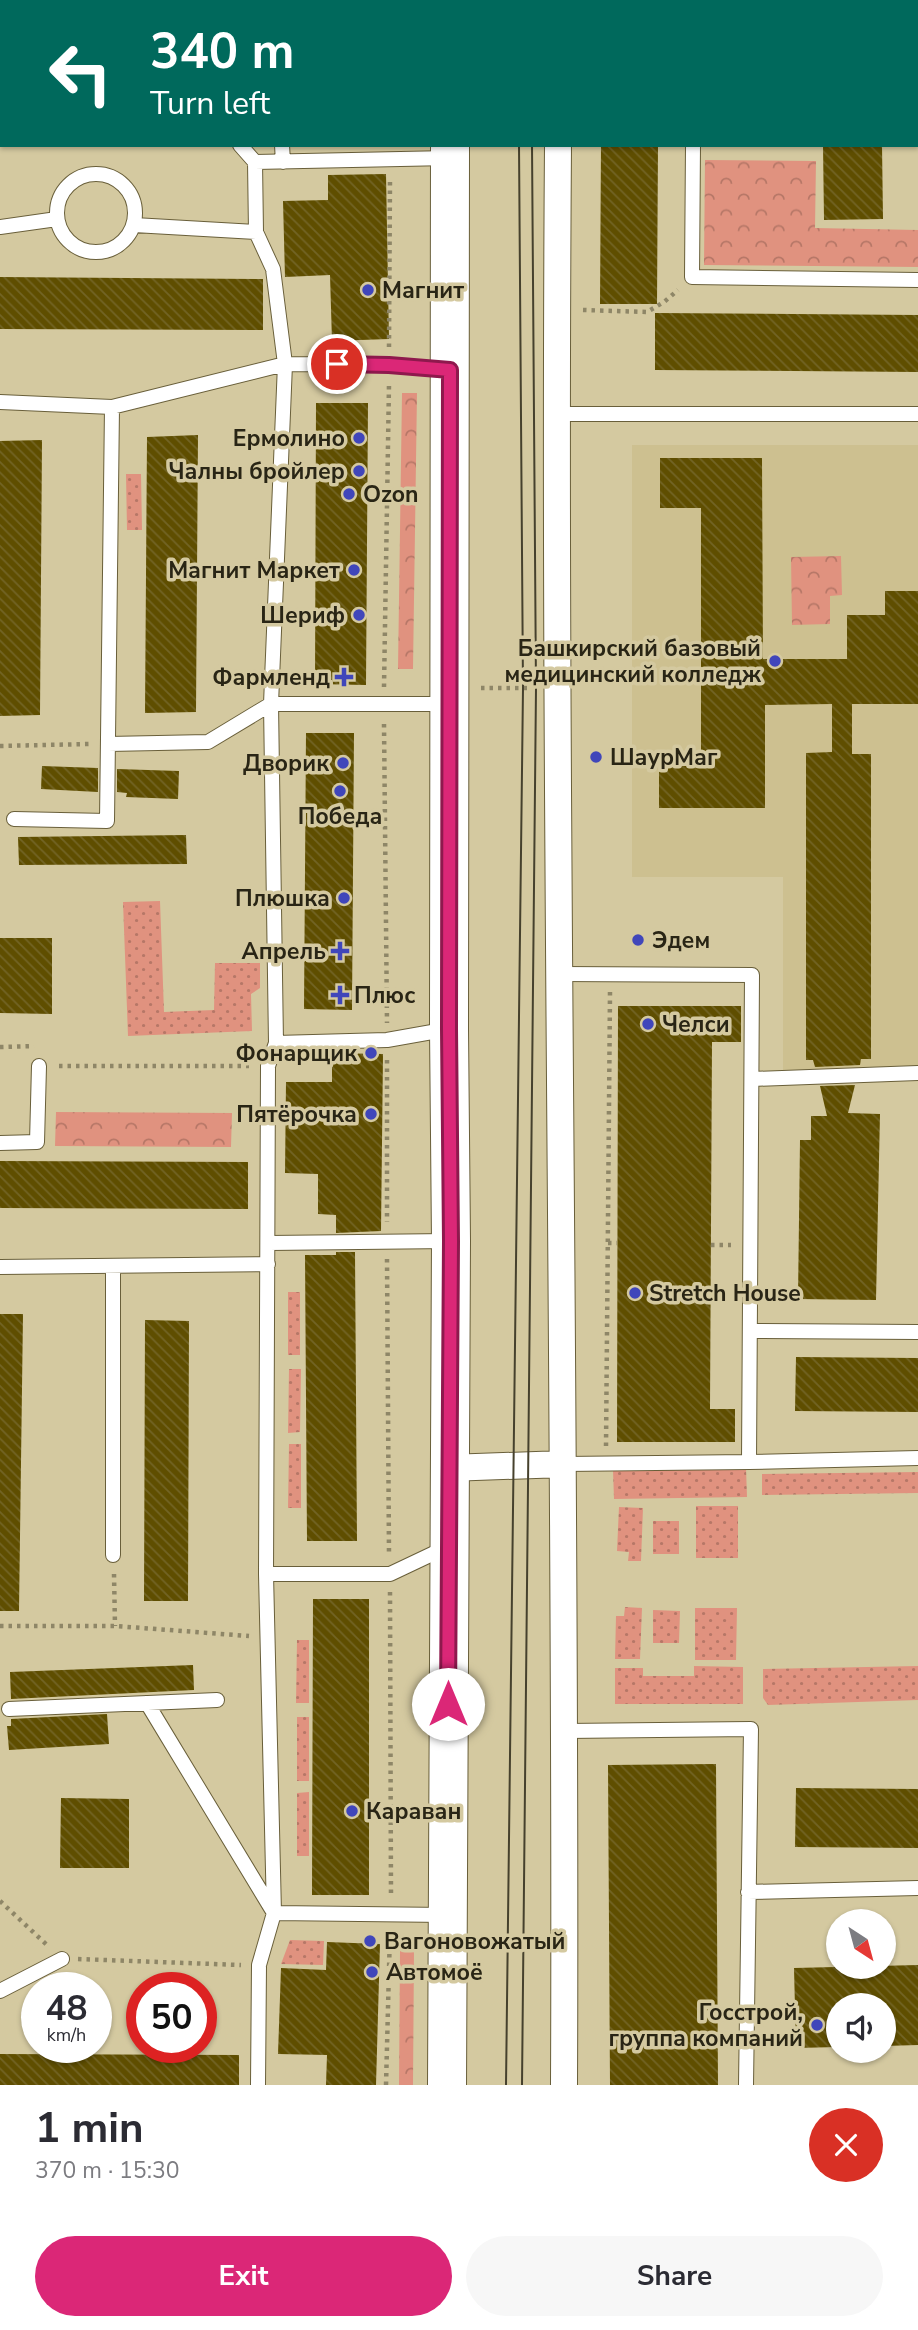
<!DOCTYPE html>
<html lang="en">
<head>
<meta charset="utf-8">
<style>
	body { margin:0; font-family:"Nunito Sans",sans-serif; background:#f7f7f7; color:#2b2b33; height:100vh; display:flex; flex-direction:column; font-size:26px; white-space:nowrap }
	* { box-sizing:border-box; margin:0 }
	p { font-size:23px; color:#7c7c81 }
	.icon { flex:none; width:38px; height:38px; fill:none; stroke:currentColor; stroke-width:2; stroke-linecap:round; stroke-linejoin:round }
	.map { position:relative; height:2085px; overflow:hidden }
	.sheet { display:flex; flex-direction:column; background:#fff; flex:1 }
	.sheet>* { flex:none }
	.banner { position:absolute; left:0px; top:0px; width:919px; height:147px; box-shadow:0 2px 5px #0004; background:#00695c; color:#fff; overflow:hidden }
	.needle { width:46px; rotate:144deg }
	.controls { position:absolute; left:826px; top:1909px; display:grid; gap:14px }
	.controls a { display:grid; place-items:center; width:70px; height:70px; border-radius:50%; background:#fff; box-shadow:0 2px 5px #0004; font-size:35px }
	.speed { position:absolute; left:21px; top:1972px; display:flex; gap:14px; font-size:35px; font-weight:700; text-align:center }
	.speed>* { display:grid; place-content:center; width:91px; height:91px; border-radius:50%; background:#fff; box-shadow:0 2px 5px #0004; line-height:1 }
	.speed small { font-size:18px; font-weight:400 }
	.speed .limit { border:10px solid #d22; background:#fff; color:#111 }
	.pin { position:absolute; display:grid; place-items:center; width:60px; height:60px; color:#fff; margin:-30px; border:4px solid #fff; border-radius:50%; box-shadow:0 2px 7px #0007 }
	.me { position:absolute; width:77px; margin:-38px; rotate:0deg; stroke-linejoin:round; filter:drop-shadow(0 0 5px #0008) }
	.turn { display:flex; align-items:center; gap:24px; height:147px; padding:0 35px; font-size:32px }
	.turn .icon { width:91px; height:91px; stroke-width:2.5 }
	.turn b { display:block; font-size:49px; line-height:60px }
	.round { display:grid; place-items:center; flex:none; width:74px; height:74px; border-radius:37px; background:#f7f7f7 }
	.summary { display:flex; align-items:center; justify-content:space-between; height:119px; padding:0 35px }
	h1 { font-size:42px; font-weight:700; line-height:52px }
	.cta { display:flex; gap:14px; margin-top:auto; padding:14px 35px }
	.cta a { flex:1; height:80px; border-radius:42px; background:#db2777; color:#fff; font-size:28px; font-weight:700; line-height:80px; text-align:center }
	.cta a+a { background:#f7f7f7; color:#2b2b33 }
	.map>svg:first-child { display:block }
	.built { fill:#cdc090 }
	.grass { fill:url(#grass-dots) }
	.forest { fill:url(#forest-crowns) }
	.building { fill:url(#building-back-hatch) }
	.lines { fill:none; stroke-linecap:round; stroke-linejoin:round }
	.lane-casing { stroke:#695f3a; stroke-width:16 }
	.street-casing { stroke:#695f3a; stroke-width:28 }
	.secondary-casing { stroke:#695f3a; stroke-width:40 }
	.path { stroke:#8e8667; stroke-width:4.5; stroke-dasharray:3.5 5; stroke-linecap:butt }
	.lane { stroke:#fff; stroke-width:14 }
	.street { stroke:#fff; stroke-width:26 }
	.secondary { stroke:#fff; stroke-width:38 }
	.tram { stroke:#46412d; stroke-width:2 }
	.route-casing { stroke:#8e194d; stroke-width:18 }
	.route { stroke:#db2777; stroke-width:12 }
	.poi-dot { fill:#4046ba; stroke:#d4c9a0; stroke-width:2.5 }
	.labels { text-anchor:middle; dominant-baseline:central; stroke-width:7; stroke-linejoin:round; paint-order:stroke }
	.poi-label { font-size:23px; font-weight:bold; fill:#292515; stroke:#d4c9a0; text-anchor:end }
</style>
</head>
<body>
<div class="map">
<svg width="918" height="2085" viewBox="0 0 918 2085">
	<defs>
		<pattern id="grass-dots" width="8" height="8" patternUnits="userSpaceOnUse" patternTransform="scale(1.75)"><rect width="8" height="8" fill="#e0927f"/><path d="M2 2h.1M6 6h.1" fill="none" stroke="#b67767" stroke-width="1.8" stroke-linecap="round"/></pattern>
		<pattern id="forest-crowns" width="20" height="18" patternUnits="userSpaceOnUse" patternTransform="scale(1.75)"><rect width="20" height="18" fill="#e0927f"/><path d="M2 6a3 3 0 1 1 6 0M12 15a3 3 0 1 1 6 0" fill="none" stroke="#b67767"/></pattern>
		<pattern id="building-back-hatch" width="6" height="6" patternUnits="userSpaceOnUse" patternTransform="scale(1.75)"><rect width="6" height="6" fill="#5f4e00"/><path d="M-1 5l2 2M0 0l6 6M5-1l2 2" fill="none" stroke="#726425"/></pattern>
	</defs>
	<rect width="100%" height="100%" fill="#d4c9a0"/>
	<path class="built" d="M 632,445 L 918,445 L 918,1071 L 783,1071 L 783,877 L 632,877 Z"/>
	<path class="grass" d="M 126,474 L 141,474 L 142,530 L 127,530 Z
		M 160,901 L 164,1012 L 214,1010 L 215,963 L 260,963 L 260,988 L 251,994 L 252,1031 L 128,1036 L 123,902 Z
		M 288,1292 L 300,1292 L 300,1355 L 288,1355 Z
		M 289,1369 L 301,1369 L 300,1432 L 288,1433 Z
		M 289,1444 L 301,1444 L 301,1508 L 288,1508 Z
		M 746,1468 L 747,1497 L 614,1499 L 613,1470 Z
		M 918,1472 L 918,1493 L 762,1495 L 762,1474 Z
		M 696,1506 L 738,1506 L 738,1558 L 696,1558 Z
		M 619,1507 L 643,1508 L 641,1561 L 628,1561 L 629,1552 L 617,1551 Z
		M 653,1521 L 679,1521 L 679,1554 L 653,1554 Z
		M 625,1607 L 642,1608 L 640,1659 L 615,1659 L 616,1616 L 624,1616 Z
		M 695,1608 L 737,1608 L 736,1660 L 695,1660 Z
		M 653,1610 L 680,1611 L 679,1643 L 653,1643 Z
		M 297,1640 L 309,1640 L 309,1703 L 296,1703 Z
		M 694,1666 L 743,1667 L 743,1704 L 615,1704 L 615,1668 L 643,1668 L 643,1676 L 694,1676 Z
		M 918,1666 L 918,1700 L 768,1705 L 763,1698 L 763,1669 Z
		M 297,1717 L 309,1717 L 309,1781 L 297,1781 Z
		M 309,1792 L 309,1856 L 297,1856 L 297,1793 Z
		M 290,1940 L 324,1941 L 323,1965 L 281,1964 Z"/>
	<path class="forest" d="M 705,160 L 816,161 L 815,228 L 918,230 L 918,267 L 704,265 Z
		M 402,393 L 417,393 L 413,669 L 398,669 Z
		M 841,556 L 842,595 L 830,596 L 830,624 L 792,625 L 791,557 Z
		M 56,1112 L 232,1113 L 231,1147 L 55,1146 Z
		M 400,1951 L 414,1951 L 413,2085 L 399,2085 Z"/>
	<path class="building" d="M 601,145 L 658,145 L 657,304 L 600,304 Z
		M 823,145 L 882,145 L 883,219 L 824,220 Z
		M 386,174 L 389,339 L 332,341 L 330,275 L 285,277 L 283,201 L 328,200 L 328,175 Z
		M 0,277 L 263,279 L 263,330 L 0,329 Z
		M 655,313 L 918,315 L 918,372 L 655,370 Z
		M 316,403 L 368,403 L 366,685 L 315,684 Z
		M 198,435 L 196,712 L 145,713 L 147,437 Z
		M 42,440 L 40,715 L 0,716 L 0,441 Z
		M 660,458 L 762,458 L 763,659 L 847,659 L 847,615 L 885,615 L 885,591 L 918,591 L 918,704 L 852,704 L 852,754 L 871,754 L 871,1059 L 861,1059 L 860,1065 L 815,1067 L 813,1060 L 806,1060 L 806,753 L 832,752 L 832,704 L 765,705 L 765,808 L 659,808 L 659,755 L 701,755 L 701,508 L 660,508 Z
		M 306,733 L 354,733 L 352,1010 L 304,1009 Z
		M 42,766 L 98,768 L 98,792 L 41,789 Z
		M 117,769 L 179,771 L 178,799 L 126,797 L 127,793 L 117,792 Z
		M 186,835 L 187,864 L 19,865 L 18,837 Z
		M 0,938 L 52,938 L 52,1014 L 0,1013 Z
		M 618,1006 L 741,1006 L 741,1042 L 712,1042 L 710,1409 L 735,1409 L 735,1442 L 617,1442 Z
		M 332,1053 L 383,1054 L 381,1231 L 336,1233 L 336,1215 L 318,1214 L 318,1174 L 285,1173 L 286,1082 L 332,1082 Z
		M 855,1085 L 848,1113 L 880,1114 L 876,1300 L 798,1299 L 800,1140 L 811,1140 L 811,1116 L 827,1116 L 820,1086 Z
		M 0,1161 L 248,1162 L 248,1209 L 0,1208 Z
		M 336,1252 L 355,1252 L 357,1541 L 307,1541 L 305,1255 L 336,1255 Z
		M 0,1314 L 23,1314 L 19,1611 L 0,1611 Z
		M 145,1320 L 189,1321 L 188,1601 L 144,1601 Z
		M 796,1357 L 918,1358 L 918,1412 L 795,1411 Z
		M 313,1599 L 369,1599 L 369,1895 L 312,1895 Z
		M 193,1665 L 194,1690 L 11,1699 L 10,1672 Z
		M 107,1714 L 109,1744 L 9,1750 L 7,1726 L 11,1726 L 11,1719 Z
		M 716,1764 L 718,2085 L 610,2085 L 608,1765 Z
		M 796,1788 L 918,1789 L 918,1848 L 795,1847 Z
		M 61,1798 L 129,1799 L 129,1868 L 60,1868 Z
		M 327,1942 L 380,1944 L 376,2085 L 326,2085 L 327,2055 L 278,2054 L 281,1968 L 326,1970 Z
		M 918,1965 L 918,2045 L 884,2046 L 884,2006 L 838,2006 L 838,2047 L 796,2048 L 794,1968 Z
		M 0,2054 L 239,2055 L 239,2085 L 0,2085 Z"/>
	<g class="lines">
		<g class="lane-casing">
			<path id="lane" d="M 22,0 L 22,2
				M 279,0 L 279,2
				M 695,0 L 695,2
				M 197,2 L 197,0
				M 715,2 L 721,0
				M 0,36 L 2,33
				M 240,145 L 255,162
				M 282,145 L 283,162
				M 693,145 L 692,277 L 918,280
				M57 213a39 39 0 1 1 78 0a39 39 0 1 1-78 0Z
				M 134,225 L 256,232
				M 0,227 L 57,219
				M 448,370 L 389,365 L 285,364 L 273,269 L 256,232 L 255,162 L 449,158
				M 0,402 L 112,407 L 107,821 L 14,819
				M 112,407 L 285,364 L 271,704 L 276,1043 L 268,1066 L 266,1574 L 274,1913 L 259,1965 L 258,2085
				M 555,414 L 918,414
				M 108,744 L 208,742 L 271,704 L 448,704
				M 560,974 L 752,975 L 749,1462
				M 276,1043 L 387,1040 L 449,1029
				M 752,1079 L 918,1073
				M 0,1143 L 37,1142 L 39,1066
				M 269,1243 L 449,1241
				M 113,1266 L 113,1555
				M 0,1267 L 268,1264
				M 751,1331 L 918,1332
				M 564,1464 L 749,1462 L 918,1458
				M 266,1574 L 390,1574 L 447,1547
				M 147,1703 L 274,1913 L 446,1915
				M 9,1709 L 217,1700
				M 566,1731 L 751,1729 L 746,2085
				M 748,1892 L 918,1888
				M 0,1991 L 62,1959"/>
		</g>
		<g class="street-casing">
			<path id="street" d="M 558,0 L 558,2
				M 558,145 C 553,792 567,1438 564,2085
				M 448,1468 L 564,1464"/>
		</g>
		<g class="secondary-casing">
			<path id="secondary" d="M 450,2 L 450,0
				M 447,2085 L 451,1241 L 449,1029 L 450,145"/>
		</g>
		<path class="path" d="M 398,2 L 398,0
			M 583,310 L 647,312 L 664,302 L 678,290
			M 389,347 L 390,178
			M 384,687 L 389,384
			M 481,688 L 532,688
			M 384,724 L 387,1023
			M 0,746 L 90,744
			M 0,1047 L 34,1046
			M 387,1060 L 387,1222
			M 59,1066 L 249,1066
			M 608,1243 L 617,1243
			M 711,1245 L 731,1245
			M 387,1259 L 389,1555
			M 606,1446 L 610,992
			M 114,1574 L 115,1626
			M 390,1592 L 391,1898
			M 0,1626 L 115,1626 L 249,1636
			M 0,1901 L 47,1945
			M 78,1959 L 241,1965
			M 386,2085 L 390,1931"/>
		<use href="#lane" class="lane"/>
		<use href="#street" class="street"/>
		<use href="#secondary" class="secondary"/>
		<path class="tram" d="M 517,0 L 517,2
			M 531,0 L 531,2
			M 506,2085 L 523,688 L 519,145
			M 522,2085 L 536,688 L 532,145"/>
	</g>
	<g class="lines">
		<g class="route-casing">
			<path id="route" d="M 337,364 L 389,365 L 450,370 L 449,1029 L 451,1241 L 448,1704"/>
		</g>
		<use href="#route" class="route"/>
	</g>
	<g class="poi-dot">
		<circle cx="368" cy="290" r="7"/>
		<circle cx="359" cy="438" r="7"/>
		<circle cx="359" cy="471" r="7"/>
		<circle cx="349" cy="494" r="7"/>
		<circle cx="354" cy="570" r="7"/>
		<circle cx="359" cy="615" r="7"/>
		<circle cx="775" cy="661" r="7"/>
		<path d="M340.5 666.5h7v7h7v7h-7v7h-7v-7h-7v-7h7z"/>
		<circle cx="596" cy="757" r="7"/>
		<circle cx="343" cy="763" r="7"/>
		<circle cx="340" cy="791" r="7"/>
		<circle cx="344" cy="898" r="7"/>
		<circle cx="638" cy="940" r="7"/>
		<path d="M336.5 940.5h7v7h7v7h-7v7h-7v-7h-7v-7h7z"/>
		<path d="M336.5 984.5h7v7h7v7h-7v7h-7v-7h-7v-7h7z"/>
		<circle cx="648" cy="1024" r="7"/>
		<circle cx="371" cy="1053" r="7"/>
		<circle cx="371" cy="1114" r="7"/>
		<circle cx="635" cy="1293" r="7"/>
		<circle cx="352" cy="1811" r="7"/>
		<circle cx="370" cy="1941" r="7"/>
		<circle cx="372" cy="1972" r="7"/>
		<circle cx="817" cy="2025" r="7"/>
	</g>
	<g class="labels">
		<g class="poi-label">
			<text x="382" y="290" text-anchor="start">Магнит</text>
			<text x="345" y="438">Ермолино</text>
			<text x="345" y="471">Чалны бройлер</text>
			<text x="363" y="494" text-anchor="start">Ozon</text>
			<text x="340" y="570">Магнит Маркет</text>
			<text x="345" y="615">Шериф</text>
			<text x="761" y="648">Башкирский базовый<tspan x="761" dy="26">медицинский колледж</tspan></text>
			<text x="330" y="677">Фармленд</text>
			<text x="610" y="757" text-anchor="start">ШаурМаг</text>
			<text x="329" y="763">Дворик</text>
			<text x="340" y="816" text-anchor="middle">Победа</text>
			<text x="330" y="898">Плюшка</text>
			<text x="652" y="940" text-anchor="start">Эдем</text>
			<text x="326" y="951">Апрель</text>
			<text x="354" y="995" text-anchor="start">Плюс</text>
			<text x="662" y="1024" text-anchor="start">Челси</text>
			<text x="357" y="1053">Фонарщик</text>
			<text x="357" y="1114">Пятёрочка</text>
			<text x="649" y="1293" text-anchor="start">Stretch House</text>
			<text x="366" y="1811" text-anchor="start">Караван</text>
			<text x="384" y="1941" text-anchor="start">Вагоновожатый</text>
			<text x="386" y="1972" text-anchor="start">Автомоё</text>
			<text x="803" y="2012">Госстрой,<tspan x="803" dy="26">группа компаний</tspan></text>
		</g>
	</g>
</svg>
<div class="controls">
<a><svg class="needle" viewBox="-14 -14 28 28"><path d="M0-13l5 13h-10z" fill="#e53935"/><path d="M0 13l5-13h-10z" fill="#7c7c81"/></svg></a>
<a><svg class="icon" aria-label="sound" viewBox="0 0 24 24"><path d="M4 9h4l5-4v14l-5-4H4zM17 9q2 3 0 6"/></svg></a>
</div>
<div class="speed"><div>48<small>km/h</small></div><div class="limit">50</div></div>
<div class="pin" style="left:337px;top:364px;background:#d93025"><svg class="icon" aria-label="arrive" viewBox="0 0 24 24"><path d="M6 21V4h12l-3 4 3 4H6"/></svg></div>
<svg class="me" style="left:448px;top:1704px" viewBox="-20 -20 40 40"><circle r="19" fill="#fff"/><path d="M0-13L10 11 0 6-10 11z" fill="#db2777"/></svg>
<div class="banner">
<div class="turn"><svg class="icon" aria-label="left" viewBox="0 0 24 24"><path d="M17 20v-9H6M10 6l-5 5 5 5"/></svg><div><b>340 m</b>Turn left</div></div>
</div>
</div>
<section class="sheet">
<div class="summary"><div><h1>1 min</h1><p>370 m · 15:30</p></div><a class="round" style="background:#d93025;color:#fff"><svg class="icon" aria-label="close" viewBox="0 0 24 24"><path d="M6 6l12 12M18 6L6 18"/></svg></a></div>
<div class="cta"><a>Exit</a><a>Share</a></div>
</section>
</body>
</html>
